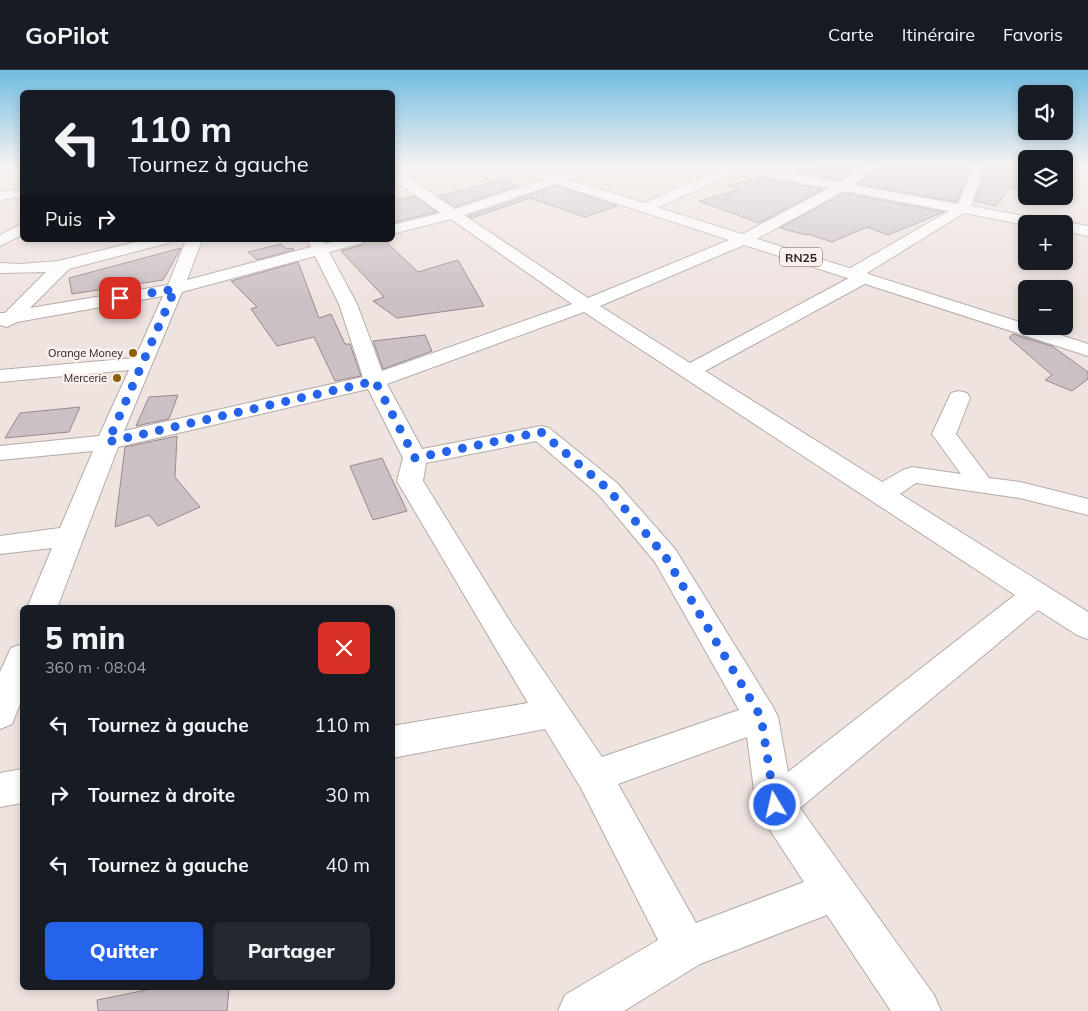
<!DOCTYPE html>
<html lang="fr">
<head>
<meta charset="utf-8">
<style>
	body { margin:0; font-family:Mulish,sans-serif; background:#242831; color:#f1f3f6; height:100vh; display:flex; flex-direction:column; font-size:19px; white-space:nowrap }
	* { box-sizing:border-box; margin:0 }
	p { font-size:16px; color:#9ea1a6 }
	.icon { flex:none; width:28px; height:28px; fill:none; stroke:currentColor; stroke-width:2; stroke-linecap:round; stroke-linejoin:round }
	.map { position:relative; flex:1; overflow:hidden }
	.details { position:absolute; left:20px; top:535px; width:375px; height:385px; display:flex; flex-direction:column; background:#171b24; border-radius:8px; box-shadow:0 2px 8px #0003 }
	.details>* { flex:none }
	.hud { position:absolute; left:20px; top:20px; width:375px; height:152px; border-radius:8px; box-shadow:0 2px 8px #0003; background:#171b24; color:#f1f3f6; overflow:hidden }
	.fabs { position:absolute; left:1018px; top:15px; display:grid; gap:10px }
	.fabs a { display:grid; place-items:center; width:55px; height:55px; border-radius:8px; background:#171b24; box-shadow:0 2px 8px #0003; font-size:25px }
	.pin { position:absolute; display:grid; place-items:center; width:42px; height:42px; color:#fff; margin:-21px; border-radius:10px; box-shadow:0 2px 8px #0006 }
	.me { position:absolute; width:55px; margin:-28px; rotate:351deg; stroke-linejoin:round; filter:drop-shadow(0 0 4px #0008) }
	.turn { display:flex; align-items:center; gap:18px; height:105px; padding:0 25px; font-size:22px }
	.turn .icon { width:65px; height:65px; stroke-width:2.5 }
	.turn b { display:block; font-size:35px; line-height:42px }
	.then { display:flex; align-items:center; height:48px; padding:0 25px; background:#0003; gap:10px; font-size:19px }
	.round { display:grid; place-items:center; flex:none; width:52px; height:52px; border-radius:8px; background:#242831 }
	.overview { display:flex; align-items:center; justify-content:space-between; height:85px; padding:0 25px }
	h1 { font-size:30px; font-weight:800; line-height:38px }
	.button { display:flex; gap:10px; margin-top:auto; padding:10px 25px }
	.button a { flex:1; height:58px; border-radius:8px; background:#2563eb; color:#fff; font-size:20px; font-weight:800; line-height:58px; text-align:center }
	.button a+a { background:#242831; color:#f1f3f6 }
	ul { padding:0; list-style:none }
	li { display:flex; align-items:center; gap:15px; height:70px; padding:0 25px }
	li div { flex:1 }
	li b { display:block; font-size:19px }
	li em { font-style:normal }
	header { display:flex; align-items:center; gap:30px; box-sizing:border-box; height:70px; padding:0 25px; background:#171b24; border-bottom:1px solid #363941 }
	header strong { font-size:24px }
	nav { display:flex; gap:28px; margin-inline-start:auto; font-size:18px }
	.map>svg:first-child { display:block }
	.building { fill:#cbc0c4; stroke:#958b8f }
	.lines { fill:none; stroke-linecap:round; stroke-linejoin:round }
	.minor-casing { stroke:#b5aba7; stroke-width:2 }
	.major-casing { stroke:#b5aba7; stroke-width:2 }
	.minor { fill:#fff; fill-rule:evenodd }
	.major { fill:#fff; fill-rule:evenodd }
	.route { stroke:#2563eb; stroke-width:9; stroke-dasharray:0 16.2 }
	.poi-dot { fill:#8c6003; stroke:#fbf0ec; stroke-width:2 }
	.labels { text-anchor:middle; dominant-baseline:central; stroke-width:5; stroke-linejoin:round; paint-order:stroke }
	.far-poi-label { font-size:11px; fill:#25211f; stroke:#fbf0ec; text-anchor:end }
	.shield { fill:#fbf0ec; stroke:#655f5c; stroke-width:1 }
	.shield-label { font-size:12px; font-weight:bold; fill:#25211f }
</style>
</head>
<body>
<header>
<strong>GoPilot</strong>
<nav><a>Carte</a><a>Itinéraire</a><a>Favoris</a></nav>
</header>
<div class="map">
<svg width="1088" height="941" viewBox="0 0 1088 941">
	<rect width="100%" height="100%" fill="#eee3df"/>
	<path class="building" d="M 830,96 L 861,96 L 840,110 L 796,102 Z
		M 880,96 L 971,96 L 957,132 L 858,114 Z
		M 987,96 L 1026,96 L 1026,120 L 1011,117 L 996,136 L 975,131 Z
		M 763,108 L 823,119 L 759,153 L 699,131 L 738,120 L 728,115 Z
		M 504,109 L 518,116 L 455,137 L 439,126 Z
		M 556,116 L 617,136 L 585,147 L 530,128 L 472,148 L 468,146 Z
		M 844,123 L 944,142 L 888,165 L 867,157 L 832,172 L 808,164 L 806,165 L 780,158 Z
		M 414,126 L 437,142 L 392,153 L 392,131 Z
		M 366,170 L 384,170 L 418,202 L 458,190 L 484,236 L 397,248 L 373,231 L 384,227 L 341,181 L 362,175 Z
		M 281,174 L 287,179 L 293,178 L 294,180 L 257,190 L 248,182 Z
		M 181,178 L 163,210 L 72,224 L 69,208 Z
		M 298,192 L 319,248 L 331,244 L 345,274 L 350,274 L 361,306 L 335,311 L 314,267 L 277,276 L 251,239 L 257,237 L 231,211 Z
		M 1013,264 L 1052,276 L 1088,302 L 1088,309 L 1072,321 L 1045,310 L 1052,305 L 1009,268 Z
		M 425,265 L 432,281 L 383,299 L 373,271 Z
		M 178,325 L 169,349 L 136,356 L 149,327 Z
		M 80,337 L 69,362 L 5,368 L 20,343 Z
		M 177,366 L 175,407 L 200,437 L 158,456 L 149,445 L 115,457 L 125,377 Z
		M 382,388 L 407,441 L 373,450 L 350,396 Z
		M 156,918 L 229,918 L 227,941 L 98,941 L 97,930 Z"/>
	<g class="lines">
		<g class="minor-casing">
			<path id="minor" d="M 583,96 L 602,96 L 600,99 L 464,145 L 588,228 L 739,166 L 829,118 L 737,102 L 650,141 L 645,142 L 638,138 L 640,135 L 723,98 L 722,96 L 749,96 L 840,112 L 864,96 L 878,96 L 854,115 L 958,134 L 973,96 L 985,96 L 971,136 L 1046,150 L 1053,154 L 1026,155 L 964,143 L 867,203 L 873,207 L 870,211 L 705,301 L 882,412 L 903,400 L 912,397 L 961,404 L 932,364 L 951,323 L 959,321 L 967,323 L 970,328 L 956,364 L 989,408 L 1020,412 L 1088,429 L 1088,445 L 1020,428 L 916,413 L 900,424 L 1088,542 L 1088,569 L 1077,565 L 1038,540 L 800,738 L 934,925 L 941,941 L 891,941 L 827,845 L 700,894 L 624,941 L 558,941 L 565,925 L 658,870 L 581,718 L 545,659 L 392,688 L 392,656 L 528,633 L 397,411 L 403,388 L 368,319 L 118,377 L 57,538 L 27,538 L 52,478 L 0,484 L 0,466 L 60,458 L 93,381 L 0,390 L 0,376 L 99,366 L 129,300 L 0,312 L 0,300 L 135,288 L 163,226 L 17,252 L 7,257 L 0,255 L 0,243 L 5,243 L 46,202 L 0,203 L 0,193 L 20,194 L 58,191 L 144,170 L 170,170 L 168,173 L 69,199 L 30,238 L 168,215 L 186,170 L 202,170 L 187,210 L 311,177 L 307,170 L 323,170 L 325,174 L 338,170 L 364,170 L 362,173 L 329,182 L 357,234 L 382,301 L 572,234 L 451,149 L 392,164 L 392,155 L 441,143 L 392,109 L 392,102 L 401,102 L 455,139 ZM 844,121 L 949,141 L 847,200 L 845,204 L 849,208 L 690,293 L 600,236 L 751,172 ZM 315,186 L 339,234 L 363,307 L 124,361 L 182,222 ZM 584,242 L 1015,525 L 788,702 L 778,647 L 773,637 L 675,479 L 617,413 L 549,358 L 541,356 L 422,379 L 387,314 ZM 536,371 L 599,425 L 655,492 L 739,640 L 602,687 L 511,553 L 423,411 L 426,393 ZM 747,667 L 756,735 L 762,748 L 804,812 L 696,853 L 618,714 Z
				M 1064,152 L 1088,156 L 1088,166 L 1064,161 L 1064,154 L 1059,154 Z
				M 22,154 L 22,165 L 0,176 L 0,165 Z
				M 22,574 L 22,629 L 12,654 L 0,659 L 0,602 L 11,578 Z
				M 22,699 L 22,733 L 0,737 L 0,703 Z"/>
		</g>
		<g class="major-casing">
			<path id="major" d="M 414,96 L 435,96 L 433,99 L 392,110 L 392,102 Z
				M 508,96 L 527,96 L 1026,254 L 1026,256 L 1033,256 L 1088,274 L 1088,286 L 510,99 Z
				M 22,119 L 22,127 L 0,130 L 0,122 Z"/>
		</g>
		<use href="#minor" class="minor"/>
		<use href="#major" class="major"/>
	</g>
	<linearGradient id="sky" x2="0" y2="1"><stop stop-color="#70bce0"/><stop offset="0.42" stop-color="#f7f2f1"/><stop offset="1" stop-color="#f7f2f1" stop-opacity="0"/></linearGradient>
	<rect width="1088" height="228" fill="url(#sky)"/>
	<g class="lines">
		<path class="route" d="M 120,228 L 175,219 L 108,372 L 375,311 L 415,388 L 541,362 L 608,419 L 665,486 L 761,647 L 775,735"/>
	</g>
	<g class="poi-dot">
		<circle cx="133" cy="283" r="5"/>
		<circle cx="117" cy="308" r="5"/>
	</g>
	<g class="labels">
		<g class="far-poi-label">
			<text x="123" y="283">Orange Money</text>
			<text x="107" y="308">Mercerie</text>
		</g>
		<rect class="shield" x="780" y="177.5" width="42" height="19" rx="4"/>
		<g class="shield-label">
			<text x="801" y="187">RN25</text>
		</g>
	</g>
</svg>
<div class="fabs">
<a><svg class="icon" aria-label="sound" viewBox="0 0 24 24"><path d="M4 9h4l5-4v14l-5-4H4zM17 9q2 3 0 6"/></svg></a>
<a><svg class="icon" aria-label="layers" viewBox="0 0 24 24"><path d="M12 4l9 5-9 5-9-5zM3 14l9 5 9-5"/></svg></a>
<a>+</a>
<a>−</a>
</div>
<div class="pin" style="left:120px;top:228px;background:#d93025"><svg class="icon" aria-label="arrive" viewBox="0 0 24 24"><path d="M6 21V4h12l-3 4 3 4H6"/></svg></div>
<svg class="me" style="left:775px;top:735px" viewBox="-20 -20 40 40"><circle r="17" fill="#2563eb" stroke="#fff" stroke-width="3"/><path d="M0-11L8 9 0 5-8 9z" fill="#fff"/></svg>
<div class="hud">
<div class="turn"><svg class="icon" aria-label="left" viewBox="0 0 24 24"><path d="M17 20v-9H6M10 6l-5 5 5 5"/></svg><div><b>110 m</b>Tournez à gauche</div></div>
<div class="then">Puis<svg class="icon" aria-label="right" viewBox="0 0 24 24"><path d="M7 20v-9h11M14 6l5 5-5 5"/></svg></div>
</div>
<section class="details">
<div class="overview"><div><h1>5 min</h1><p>360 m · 08:04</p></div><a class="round" style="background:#d93025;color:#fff"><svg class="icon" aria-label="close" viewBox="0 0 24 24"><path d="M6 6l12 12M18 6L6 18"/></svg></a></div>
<ul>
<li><svg class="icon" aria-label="left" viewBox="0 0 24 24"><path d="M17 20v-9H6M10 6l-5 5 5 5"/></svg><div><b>Tournez à gauche</b></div><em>110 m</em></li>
<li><svg class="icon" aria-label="right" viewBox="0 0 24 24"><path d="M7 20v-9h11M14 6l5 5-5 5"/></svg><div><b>Tournez à droite</b></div><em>30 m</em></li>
<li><svg class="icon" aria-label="left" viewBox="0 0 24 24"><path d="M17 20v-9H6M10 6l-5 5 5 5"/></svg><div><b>Tournez à gauche</b></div><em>40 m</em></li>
</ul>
<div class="button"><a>Quitter</a><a>Partager</a></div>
</section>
</div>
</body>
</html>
